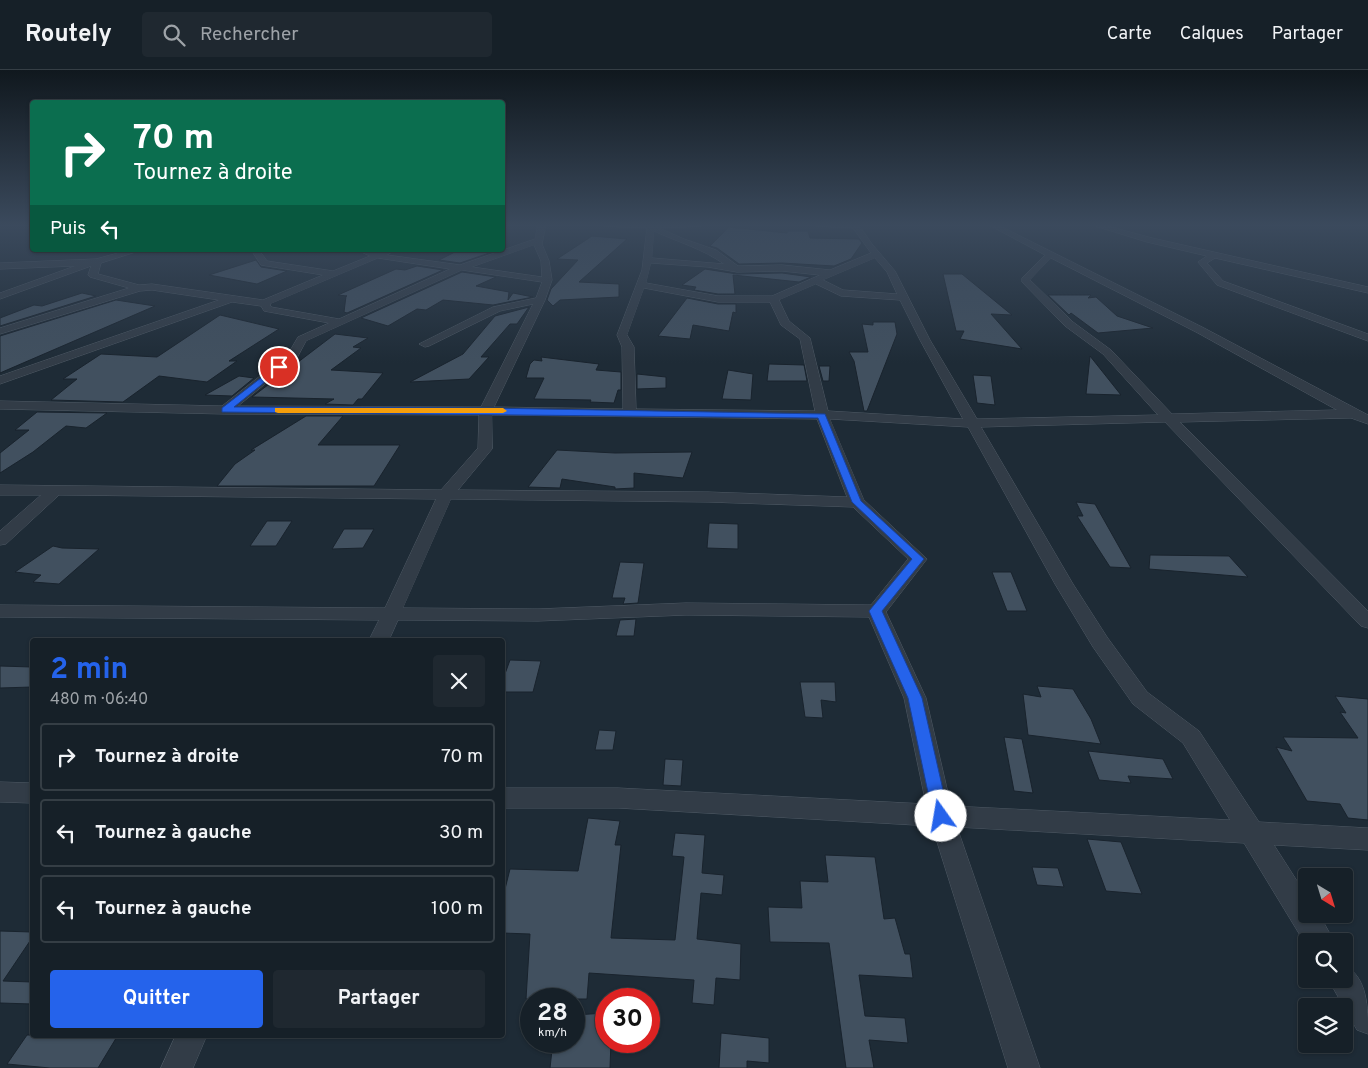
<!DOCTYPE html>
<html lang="fr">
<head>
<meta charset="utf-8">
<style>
	body { margin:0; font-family:Overpass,sans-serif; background:#1f2830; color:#f1f3f6; height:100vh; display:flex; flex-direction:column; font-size:19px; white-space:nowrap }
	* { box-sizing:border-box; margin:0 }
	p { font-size:16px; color:#9ea3a8 }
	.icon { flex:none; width:28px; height:28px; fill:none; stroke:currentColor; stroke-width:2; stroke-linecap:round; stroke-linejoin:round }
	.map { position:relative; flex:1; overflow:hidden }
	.side { position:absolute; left:30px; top:568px; width:475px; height:400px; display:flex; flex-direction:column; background:#162028; border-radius:5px; box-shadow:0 1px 4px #0004,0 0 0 1px #353e45 }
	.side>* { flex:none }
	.top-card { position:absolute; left:30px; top:30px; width:475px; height:152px; border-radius:5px; box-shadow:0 1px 4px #0004,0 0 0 1px #353e45; background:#0b6e4f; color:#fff; overflow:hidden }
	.needle { width:32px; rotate:142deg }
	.fabs { position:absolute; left:1298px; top:798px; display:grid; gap:10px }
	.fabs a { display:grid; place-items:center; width:55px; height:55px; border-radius:5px; background:#162028; box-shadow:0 1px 4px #0004,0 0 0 1px #353e45; font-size:25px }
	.speed { position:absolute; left:520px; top:918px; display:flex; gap:10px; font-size:25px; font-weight:700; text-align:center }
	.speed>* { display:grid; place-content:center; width:65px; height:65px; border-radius:50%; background:#162028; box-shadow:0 1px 4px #0004,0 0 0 1px #353e45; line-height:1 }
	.speed small { font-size:12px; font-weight:400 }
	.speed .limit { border:8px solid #d22; background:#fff; color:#111 }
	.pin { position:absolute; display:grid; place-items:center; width:42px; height:42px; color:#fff; margin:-21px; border:2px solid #fff; border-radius:50%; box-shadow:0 1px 5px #0007 }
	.me { position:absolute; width:55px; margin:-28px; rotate:347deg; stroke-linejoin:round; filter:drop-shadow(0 0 4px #0008) }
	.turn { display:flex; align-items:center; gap:18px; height:105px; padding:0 20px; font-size:22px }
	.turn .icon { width:65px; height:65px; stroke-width:2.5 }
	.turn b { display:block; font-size:35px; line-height:42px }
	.then { display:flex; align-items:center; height:48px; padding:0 20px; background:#0003; gap:10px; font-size:19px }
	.round { display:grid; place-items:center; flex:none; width:52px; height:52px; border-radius:5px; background:#1f2830 }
	.headline { display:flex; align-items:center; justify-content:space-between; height:85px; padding:0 20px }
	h1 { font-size:30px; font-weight:700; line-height:38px; color:#2563eb }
	.action { display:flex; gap:10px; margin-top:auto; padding:10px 20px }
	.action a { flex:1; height:58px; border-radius:5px; background:#2563eb; color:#fff; font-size:20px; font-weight:700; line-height:58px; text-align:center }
	.action a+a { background:#1f2830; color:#f1f3f6 }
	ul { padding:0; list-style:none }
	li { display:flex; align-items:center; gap:15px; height:68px; margin:0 10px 8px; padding:0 10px; border:2px solid #353e45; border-radius:5px }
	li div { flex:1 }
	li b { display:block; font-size:19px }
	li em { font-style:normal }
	header { display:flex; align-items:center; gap:30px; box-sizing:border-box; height:70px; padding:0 25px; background:#162028; border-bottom:1px solid #353e45 }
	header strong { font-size:24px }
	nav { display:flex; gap:28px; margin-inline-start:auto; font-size:18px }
	.search { width:350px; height:45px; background:#1f2830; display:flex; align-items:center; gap:12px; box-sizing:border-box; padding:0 18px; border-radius:5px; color:#9ea3a8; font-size:19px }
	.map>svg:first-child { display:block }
	.building { fill:#41505f; stroke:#19232d }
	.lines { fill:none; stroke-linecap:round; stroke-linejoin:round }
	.minor-casing { stroke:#4f5a65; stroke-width:1 }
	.minor { fill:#323c47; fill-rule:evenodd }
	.route { fill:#2563eb; stroke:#184099 }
	.slow { fill:#f59e0b }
</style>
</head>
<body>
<header>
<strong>Routely</strong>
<div class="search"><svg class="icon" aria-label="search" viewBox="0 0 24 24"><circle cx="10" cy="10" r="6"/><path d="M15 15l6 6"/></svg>Rechercher</div>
<nav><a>Carte</a><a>Calques</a><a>Partager</a></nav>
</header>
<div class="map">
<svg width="1368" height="998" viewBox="0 0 1368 998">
	<rect width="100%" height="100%" fill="#1e2b36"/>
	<path class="building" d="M 729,157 L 787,163 L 787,161 L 808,161 L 810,168 L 859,169 L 862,173 L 851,189 L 834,196 L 782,193 L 739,194 L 717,178 L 710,176 Z
		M 592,166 L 627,169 L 579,212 L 619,214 L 619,227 L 560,230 L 553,236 L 547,230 L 551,219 L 578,190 L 557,189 Z
		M 459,180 L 498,180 L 460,193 L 439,190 Z
		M 256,190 L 261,197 L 287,201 L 257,214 L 209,205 Z
		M 417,196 L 443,200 L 347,243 L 344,242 L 346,226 L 347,226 L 338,225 L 396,199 L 405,200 Z
		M 705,199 L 737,204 L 782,203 L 811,207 L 799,212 L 733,205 L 735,224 L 718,224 L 694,220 L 696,217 L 682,215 Z
		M 462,202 L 496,207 L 476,216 L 509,222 L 508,230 L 513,223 L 533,227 L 493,235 L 443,230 L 426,240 L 417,239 L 388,256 L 361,248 Z
		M 943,204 L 962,204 L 1012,245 L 991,244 L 1022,279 L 960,269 L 964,261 L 956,261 Z
		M 82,223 L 96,226 L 0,256 L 0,248 L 34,235 L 42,236 Z
		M 1048,225 L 1091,225 L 1088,228 L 1096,227 L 1117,246 L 1153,258 L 1098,263 L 1071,243 L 1069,245 Z
		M 687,228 L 718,234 L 736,234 L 736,243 L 733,242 L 729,261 L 693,255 L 690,269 L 658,266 Z
		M 116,230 L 155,236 L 0,303 L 0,266 Z
		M 529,237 L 517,254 L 510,254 L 481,287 L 489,287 L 469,309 L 410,312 L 463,284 L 495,246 Z
		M 220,245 L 279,259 L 229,291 L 237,291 L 207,312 L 159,306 L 123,332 L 51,330 L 77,309 L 63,309 L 101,284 L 157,287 Z
		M 873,252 L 895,252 L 897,264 L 867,341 L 864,341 L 854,291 L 849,282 L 868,282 L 862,254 L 873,255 Z
		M 335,264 L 368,268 L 353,277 L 361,278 L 331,300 L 383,303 L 362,329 L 358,329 L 353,335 L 325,334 L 334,329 L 252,327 Z
		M 1090,286 L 1121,325 L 1086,324 Z
		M 541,287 L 599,294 L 596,300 L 621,302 L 621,320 L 618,320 L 614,333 L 590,332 L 591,330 L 534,329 L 544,308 L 526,308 L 530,294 L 534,290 L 542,291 Z
		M 769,294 L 804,295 L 807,311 L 767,311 Z
		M 819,296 L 830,296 L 829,311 L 823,311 Z
		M 728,300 L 753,304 L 751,330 L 722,329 Z
		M 637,304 L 666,307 L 666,318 L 637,319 Z
		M 973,305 L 991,306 L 995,335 L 977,333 Z
		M 239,306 L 254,308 L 232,326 L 205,325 Z
		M 37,342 L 107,343 L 86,358 L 66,356 L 33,382 L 0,403 L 0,383 L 29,360 L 15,360 Z
		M 306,346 L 343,346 L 318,375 L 400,375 L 374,416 L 217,416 L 235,394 L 255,380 L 251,380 Z
		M 557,380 L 615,383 L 692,382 L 683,408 L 634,403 L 634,418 L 615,419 L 615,417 L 562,409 L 560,418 L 528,417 Z
		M 1076,432 L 1095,434 L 1131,498 L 1110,497 L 1077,446 L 1083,446 Z
		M 267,451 L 292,451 L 276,476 L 250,476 Z
		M 709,453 L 738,454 L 738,479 L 707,478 Z
		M 344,459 L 374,459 L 363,478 L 332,479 Z
		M 53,476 L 62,478 L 99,479 L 59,514 L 33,512 L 41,505 L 15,502 Z
		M 1150,485 L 1229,486 L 1248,507 L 1149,499 Z
		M 620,492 L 644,493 L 638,533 L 623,534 L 625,528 L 612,528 Z
		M 992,502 L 1011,502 L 1027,541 L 1007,541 Z
		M 636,549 L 634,566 L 616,566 L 620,550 Z
		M 510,590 L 541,591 L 533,622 L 502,622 L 502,612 Z
		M 0,596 L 32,597 L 32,617 L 0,618 Z
		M 800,612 L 835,612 L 836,632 L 821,630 L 823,648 L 805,647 Z
		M 1037,616 L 1073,619 L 1091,649 L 1101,674 L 1028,665 L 1023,624 L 1041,627 Z
		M 1335,626 L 1368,629 L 1368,750 L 1348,748 L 1340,734 L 1307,731 L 1276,677 L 1292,681 L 1283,667 L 1358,668 L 1340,642 L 1346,643 Z
		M 599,660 L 616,661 L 613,680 L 595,680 Z
		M 1004,667 L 1022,669 L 1033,723 L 1014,721 Z
		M 1088,681 L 1163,689 L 1173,709 L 1128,706 L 1131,713 L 1099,710 Z
		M 665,689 L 683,690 L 681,716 L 663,715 Z
		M 588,748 L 620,751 L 615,775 L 621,775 L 611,868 L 675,870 L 684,787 L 672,786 L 675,763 L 705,765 L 702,803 L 724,805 L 722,825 L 701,823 L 697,869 L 741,874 L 740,910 L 716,908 L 714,935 L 692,933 L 694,910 L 589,903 L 587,929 L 526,929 L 530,864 L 502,863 L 502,831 L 510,799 L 578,801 Z
		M 1087,769 L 1121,772 L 1142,824 L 1106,821 Z
		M 825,785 L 875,787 L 884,849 L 895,848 L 905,884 L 910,884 L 913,908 L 859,905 L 865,946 L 905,948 L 908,973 L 869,970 L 874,998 L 846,998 L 829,873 L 770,872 L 768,837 L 802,838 L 800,811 L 828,812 Z
		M 1032,797 L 1058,798 L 1064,817 L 1037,815 Z
		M 0,861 L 32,862 L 32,868 L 3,911 L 32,912 L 32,934 L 0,933 Z
		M 606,943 L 606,971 L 611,971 L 610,998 L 550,998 L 553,971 L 574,971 L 574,945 Z
		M 721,963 L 769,968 L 769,993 L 747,991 L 747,998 L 719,998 Z
		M 27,965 L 118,965 L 98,998 L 50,998 L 7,994 Z"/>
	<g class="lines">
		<g class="minor-casing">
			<path id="minor" d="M 538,154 L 546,154 L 542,174 L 549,191 L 552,210 L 545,230 L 494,337 L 623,339 L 622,277 L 617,265 L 642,200 L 647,158 L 604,156 L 600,154 L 706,154 L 702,156 L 659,158 L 684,169 L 716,180 L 738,196 L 782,195 L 830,200 L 871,183 L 853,158 L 816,156 L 812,154 L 858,154 L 872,174 L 895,201 L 930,270 L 977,349 L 1158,345 L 1103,284 L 1065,256 L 1022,212 L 1022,208 L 1045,185 L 987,154 L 996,154 L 1204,258 L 1368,345 L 1368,354 L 1351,348 L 1180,352 L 1368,541 L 1368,558 L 1361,556 L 1165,352 L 981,357 L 1073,514 L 1107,567 L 1147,622 L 1199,661 L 1259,752 L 1368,758 L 1368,780 L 1274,775 L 1306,825 L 1306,844 L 1319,844 L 1334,871 L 1306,871 L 1306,875 L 1244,773 L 957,757 L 1040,998 L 1008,998 L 932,756 L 618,738 L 502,738 L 502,718 L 618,718 L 926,734 L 904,628 L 869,547 L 686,545 L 538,551 L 398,550 L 389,570 L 369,570 L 379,550 L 0,547 L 0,535 L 385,538 L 436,429 L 59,425 L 6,474 L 0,475 L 0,461 L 41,425 L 0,425 L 0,415 L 441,420 L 478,378 L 479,345 L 225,344 L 0,339 L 0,331 L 222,336 L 288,284 L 298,267 L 329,253 L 264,241 L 261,236 L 232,232 L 0,314 L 0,306 L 219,230 L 152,220 L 140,221 L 0,264 L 0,258 L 129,218 L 90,207 L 88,205 L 91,196 L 0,229 L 0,223 L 75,196 L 0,199 L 0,193 L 96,189 L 129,180 L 142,180 L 101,193 L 98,204 L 139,215 L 152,214 L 263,230 L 323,205 L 261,195 L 251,180 L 259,180 L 267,191 L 333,201 L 370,186 L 357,180 L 369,180 L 377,183 L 384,180 L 395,180 L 387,185 L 460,195 L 535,169 ZM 654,161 C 678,172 703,179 724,194 L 652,188 ZM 534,175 L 541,191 L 542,207 L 472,197 ZM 378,188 L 450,199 L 339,249 L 271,237 L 270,234 ZM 875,188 L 887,202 L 897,224 L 843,220 L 823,210 ZM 1051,188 L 1196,262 L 1337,340 L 1172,344 L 1111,280 L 1073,252 L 1030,210 ZM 651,193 L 708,197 L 737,202 L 782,201 L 820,205 L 772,226 L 718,226 L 646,213 ZM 462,200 L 542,212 L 536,228 L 493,237 L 419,274 L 425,277 L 429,276 L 500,241 L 533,234 L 481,337 L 238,336 L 297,288 L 306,271 ZM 816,214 L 841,226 L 900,230 L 920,270 L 963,349 L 828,341 L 810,268 L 789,251 L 779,230 ZM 644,218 L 718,232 L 770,232 L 781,255 L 800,269 L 815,341 L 636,339 L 634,277 L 627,265 ZM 492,345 L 817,349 L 847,427 L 708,422 L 458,420 L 492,379 ZM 830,349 L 968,357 L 1055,514 L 1093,577 L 1133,634 L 1183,673 L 1230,750 L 951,736 L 926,628 L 886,542 L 927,489 L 864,430 ZM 451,429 L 708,432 L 853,437 L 908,489 L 871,535 L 686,533 L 538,539 L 403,538 Z
				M 1089,154 L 1100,154 L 1152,168 L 1368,217 L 1368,223 L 1215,188 L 1207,193 L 1223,211 L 1368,264 L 1368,271 L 1217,215 L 1198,192 L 1207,186 L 1147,172 Z
				M 0,712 L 32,713 L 32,733 L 0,732 Z
				M 1344,895 C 1368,907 1368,938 1368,964 L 1357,960 L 1328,909 L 1344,909 Z
				M 176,965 L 207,965 L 193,998 L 161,998 Z"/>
		</g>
		<use href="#minor" class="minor"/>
	</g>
	<linearGradient id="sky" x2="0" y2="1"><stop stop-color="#10181e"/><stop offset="0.53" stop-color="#3b4a5d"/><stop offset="1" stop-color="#3b4a5d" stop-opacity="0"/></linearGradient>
	<rect width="1368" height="293" fill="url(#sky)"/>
	<path class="route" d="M 279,294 L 283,297 L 282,298 L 234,337 L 486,338 L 825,344 L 861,431 L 924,489 L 882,541 L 922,628 L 949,746 L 947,751 L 941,753 L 935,751 L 933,746 L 908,628 L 869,541 L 912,489 L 852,432 L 818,348 L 222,342 L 222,338 Z"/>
	<path class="slow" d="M 275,338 L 503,338 L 507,341 L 503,343 L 278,343 L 275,342 Z"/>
</svg>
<div class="fabs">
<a><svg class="needle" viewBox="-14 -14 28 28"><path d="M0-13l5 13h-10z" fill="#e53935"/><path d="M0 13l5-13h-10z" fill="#9ea3a8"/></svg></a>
<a><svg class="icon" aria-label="search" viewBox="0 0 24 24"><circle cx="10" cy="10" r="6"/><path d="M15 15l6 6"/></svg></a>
<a><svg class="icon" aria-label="layers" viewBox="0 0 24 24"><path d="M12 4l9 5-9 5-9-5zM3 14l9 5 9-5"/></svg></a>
</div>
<div class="speed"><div>28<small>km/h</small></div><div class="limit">30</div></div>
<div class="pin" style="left:279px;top:297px;background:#d93025"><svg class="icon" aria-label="arrive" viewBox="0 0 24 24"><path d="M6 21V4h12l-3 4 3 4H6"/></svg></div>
<svg class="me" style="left:941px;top:746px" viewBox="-20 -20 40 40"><circle r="19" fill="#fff"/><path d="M0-13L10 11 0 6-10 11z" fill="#2563eb"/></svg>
<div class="top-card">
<div class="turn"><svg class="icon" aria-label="right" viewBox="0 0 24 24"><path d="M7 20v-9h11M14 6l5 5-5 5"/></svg><div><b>70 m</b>Tournez à droite</div></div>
<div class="then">Puis<svg class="icon" aria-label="left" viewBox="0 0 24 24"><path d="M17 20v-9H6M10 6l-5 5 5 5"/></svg></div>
</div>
<section class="side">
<div class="headline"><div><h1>2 min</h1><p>480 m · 06:40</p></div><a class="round"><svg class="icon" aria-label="close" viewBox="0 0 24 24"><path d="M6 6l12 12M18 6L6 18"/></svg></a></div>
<ul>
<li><svg class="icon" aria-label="right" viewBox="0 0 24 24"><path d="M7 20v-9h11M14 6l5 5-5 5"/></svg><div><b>Tournez à droite</b></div><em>70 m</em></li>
<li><svg class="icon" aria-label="left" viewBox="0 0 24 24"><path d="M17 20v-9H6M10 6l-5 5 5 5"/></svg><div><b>Tournez à gauche</b></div><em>30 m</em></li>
<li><svg class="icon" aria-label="left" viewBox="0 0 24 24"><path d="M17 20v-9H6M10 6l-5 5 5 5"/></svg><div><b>Tournez à gauche</b></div><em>100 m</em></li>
</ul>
<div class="action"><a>Quitter</a><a>Partager</a></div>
</section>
</div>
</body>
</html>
